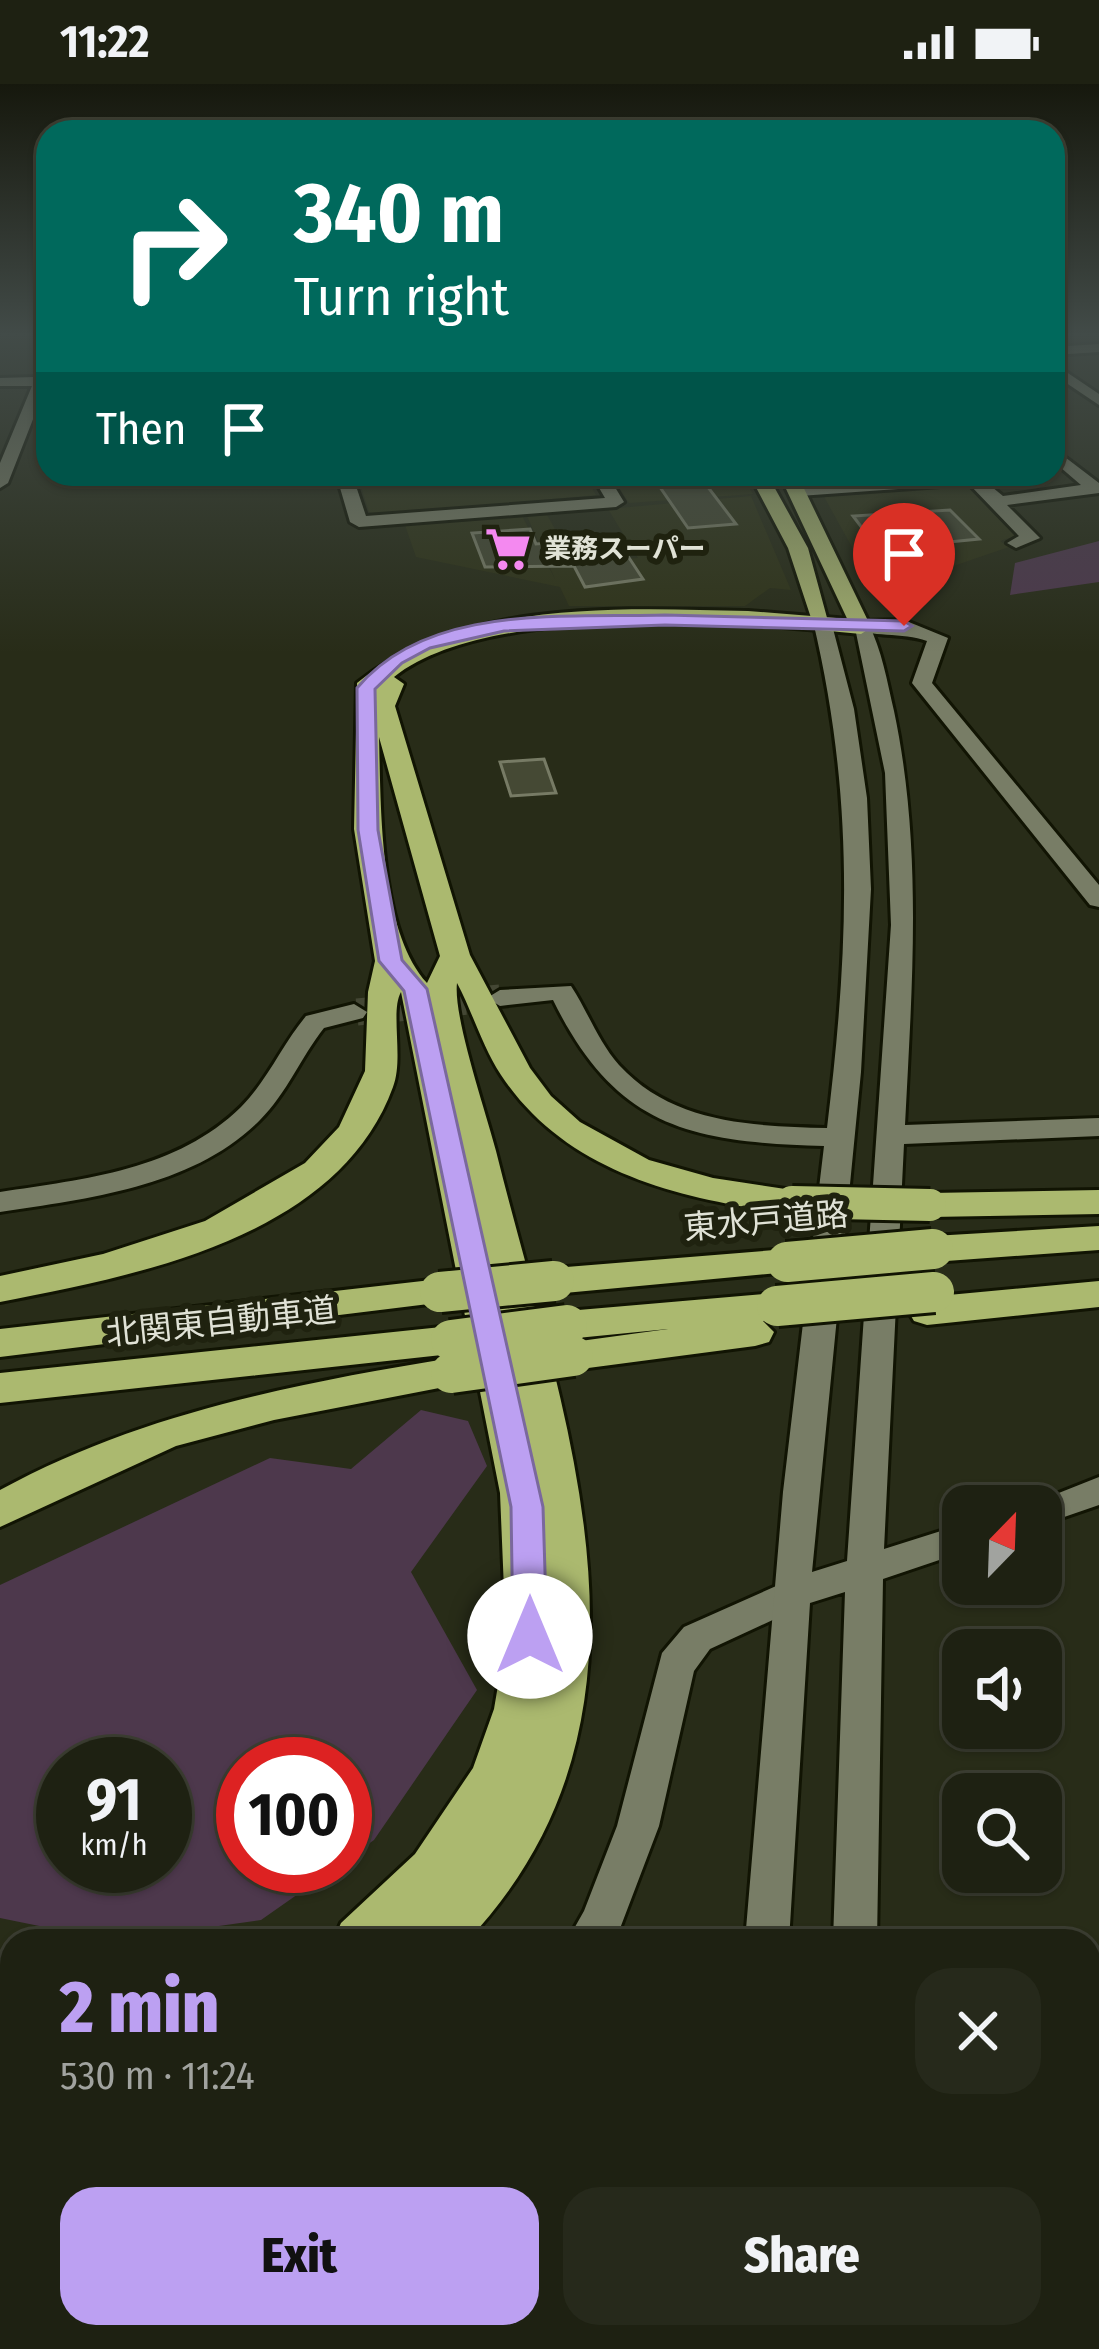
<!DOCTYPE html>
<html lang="en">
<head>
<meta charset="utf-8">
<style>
	body { margin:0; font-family:"Fira Sans Condensed","Noto Sans JP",sans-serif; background:#26291b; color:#f1f3f6; height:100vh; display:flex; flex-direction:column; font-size:45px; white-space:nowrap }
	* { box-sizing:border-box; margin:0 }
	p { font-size:39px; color:#a1a39f }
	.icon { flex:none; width:66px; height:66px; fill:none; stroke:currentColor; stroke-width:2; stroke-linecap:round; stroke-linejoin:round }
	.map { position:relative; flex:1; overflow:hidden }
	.details { position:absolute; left:0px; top:1845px; width:1101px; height:420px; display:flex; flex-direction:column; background:#1e2112; border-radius:36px 36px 0 0; box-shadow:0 3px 9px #0004,0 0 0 3px #3c3e32 }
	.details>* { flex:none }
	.top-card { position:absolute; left:36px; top:36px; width:1029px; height:366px; border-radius:36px; box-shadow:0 3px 9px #0004,0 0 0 3px #3c3e32; background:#00695c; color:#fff; overflow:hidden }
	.needle { width:78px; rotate:23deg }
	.tools { position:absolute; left:942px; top:1401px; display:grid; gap:24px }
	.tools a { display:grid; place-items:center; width:120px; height:120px; border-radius:24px; background:#1e2112; box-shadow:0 3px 9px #0004,0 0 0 3px #3c3e32; font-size:60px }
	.speed { position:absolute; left:36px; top:1653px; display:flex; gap:24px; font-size:60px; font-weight:700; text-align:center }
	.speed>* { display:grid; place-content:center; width:156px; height:156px; border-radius:50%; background:#1e2112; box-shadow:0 3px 9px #0004,0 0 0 3px #3c3e32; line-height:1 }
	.speed small { font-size:30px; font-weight:400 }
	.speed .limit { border:18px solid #d22; background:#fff; color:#111 }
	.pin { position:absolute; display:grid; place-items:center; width:102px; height:102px; color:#fff; margin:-123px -51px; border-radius:50% 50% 50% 0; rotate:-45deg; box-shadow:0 0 12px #0007 }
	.pin .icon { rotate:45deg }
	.me { position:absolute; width:132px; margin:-66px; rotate:0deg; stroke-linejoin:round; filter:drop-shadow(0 0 9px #0008) }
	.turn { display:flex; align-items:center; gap:42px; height:252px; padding:0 60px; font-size:54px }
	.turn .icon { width:156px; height:156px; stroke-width:2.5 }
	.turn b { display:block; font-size:84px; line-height:102px }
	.then { display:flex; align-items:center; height:114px; padding:0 60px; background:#0003; gap:24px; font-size:45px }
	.round { display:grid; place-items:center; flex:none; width:126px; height:126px; border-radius:36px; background:#26291b }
	.overview { display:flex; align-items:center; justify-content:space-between; height:204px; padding:0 60px }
	h1 { font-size:72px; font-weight:800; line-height:90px; color:#bca0f2 }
	.cta { display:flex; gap:24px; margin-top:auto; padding:24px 60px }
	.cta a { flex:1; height:138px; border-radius:36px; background:#bca0f2; color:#111; font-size:48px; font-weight:800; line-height:138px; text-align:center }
	.cta a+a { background:#26291b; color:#f1f3f6 }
	.status { display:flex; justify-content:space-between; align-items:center; height:84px; padding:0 60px; background:#1e2112; direction:ltr }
	.status svg { height:33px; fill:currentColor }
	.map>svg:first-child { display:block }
	.built { fill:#2f3318 }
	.green { fill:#4d384c; fill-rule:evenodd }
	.building { fill:#454934; stroke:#777b65; stroke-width:3 }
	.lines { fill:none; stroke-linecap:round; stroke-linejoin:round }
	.tertiary-tunnel { stroke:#444734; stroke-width:27; stroke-dasharray:27 14; stroke-linecap:butt }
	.minor-casing { stroke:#111403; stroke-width:6 }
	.tertiary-casing { stroke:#111403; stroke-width:6 }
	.trunk-casing { stroke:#111403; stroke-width:6 }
	.motorway-casing { stroke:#111403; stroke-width:6 }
	.minor { fill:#787d66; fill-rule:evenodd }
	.tertiary { fill:#787d66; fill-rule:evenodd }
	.trunk { fill:#a1ad6d; fill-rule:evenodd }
	.motorway { fill:#abb96f; fill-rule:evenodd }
	.motorway-bridge-far1-casing { stroke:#111403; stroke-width:38; stroke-linecap:butt }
	.motorway-bridge-casing { stroke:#111403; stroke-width:46; stroke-linecap:butt }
	.motorway-bridge-far1 { stroke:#abb96f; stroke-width:32 }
	.motorway-bridge { stroke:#abb96f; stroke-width:40 }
	.route { fill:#bca0f2; stroke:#7a689d; stroke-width:3 }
	.labels { text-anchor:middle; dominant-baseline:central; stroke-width:12; stroke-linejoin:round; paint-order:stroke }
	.far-poi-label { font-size:27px; font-weight:bold; fill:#e0e2d6; stroke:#1f220f; text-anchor:start }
	.street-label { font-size:33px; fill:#e0e2d6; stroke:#1f220f }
</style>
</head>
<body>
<div class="status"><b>11:22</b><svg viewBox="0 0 49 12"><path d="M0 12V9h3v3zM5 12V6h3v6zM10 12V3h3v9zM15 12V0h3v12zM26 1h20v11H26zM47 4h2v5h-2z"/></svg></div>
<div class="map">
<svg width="1099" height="2265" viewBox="0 0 1099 2265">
	<rect width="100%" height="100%" fill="#282c18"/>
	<path class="built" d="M 357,390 L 584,390 L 596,411 L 379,431 L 369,428 Z
		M 610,390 L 741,390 L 753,410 L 629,419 Z
		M 964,398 L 1018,451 L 1000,457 L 1009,463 L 895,502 L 873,501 L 822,409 Z
		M 751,412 L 791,506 L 770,504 L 745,522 L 569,522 L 560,503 L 416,473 L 405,441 L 521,430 L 555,495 L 526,430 L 546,429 L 574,479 L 638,474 L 608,425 Z"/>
	<path class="green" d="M 1099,457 L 1099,498 L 1010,511 L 1015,479 Z
		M 421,1326 L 468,1337 L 487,1382 L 411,1488 L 477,1606 L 374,1756 L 345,1777 L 345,1680 L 243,1680 L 243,1782 L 338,1782 L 261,1836 L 113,1857 L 0,1834 L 0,1501 L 270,1374 L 351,1385 ZM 63,1680 L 165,1680 L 165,1782 L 63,1782 Z"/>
	<path class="building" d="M 651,390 L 698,390 L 736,440 L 688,444 Z
		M 950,426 L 979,455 L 878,465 L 853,432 Z
		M 530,445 L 536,460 L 616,454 L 643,495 L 585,503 L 574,482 L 485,483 L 472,449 Z
		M 544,675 L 556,709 L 511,712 L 500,678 Z"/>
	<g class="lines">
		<path class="tertiary-tunnel" d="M 357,928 L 500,914"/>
		<g class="minor-casing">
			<path id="minor" d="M 1099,260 L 1099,268 L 1053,271 L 1053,263 Z
				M 48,275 L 48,297 L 8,399 L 0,404 L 0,379 L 32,302 L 0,302 L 0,294 L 35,293 Z
				M 1053,279 L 1099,310 L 1099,321 L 1053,290 Z
				M 1053,364 L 1099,399 L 1099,409 L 1007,421 L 1040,454 L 1016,464 L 1007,459 L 1019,452 L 969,400 L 799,412 L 791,407 L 799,402 L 958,390 L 976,390 L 1003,412 L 1081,401 L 1053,377 Z
				M 336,390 L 352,390 L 366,432 L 605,414 L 591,390 L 607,390 L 624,418 L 616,423 L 359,443 L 350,438 Z
				M 904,536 L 948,554 L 932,599 L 1099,801 L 1099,823 L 1090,821 L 912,599 L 927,557 C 903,548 869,554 852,543 L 861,537 Z
				M 792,1495 L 805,1499 L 811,1510 L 805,1521 L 710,1565 L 694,1587 L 659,1742 L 616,1855 L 567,1857 L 584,1827 L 617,1742 L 662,1569 L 684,1543 Z
				M 0,2121 L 12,2122 L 12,2170 L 0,2169 Z"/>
		</g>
		<g class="tertiary-casing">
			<path id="tertiary" d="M 48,292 L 48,300 L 33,297 L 35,294 Z
				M 822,531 L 831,537 L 854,625 L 867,714 L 871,805 L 861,988 L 812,1488 L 847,1477 L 891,841 L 885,689 L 854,539 L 868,539 C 882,566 887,597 894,627 C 923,764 912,903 905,1041 L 1099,1034 L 1099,1052 L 904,1060 L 884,1465 L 963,1440 L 963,1468 L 883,1495 L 877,1857 L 833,1857 L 845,1508 L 810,1519 L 789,1857 L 745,1857 L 783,1408 L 824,1062 C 690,1058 616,1044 553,916 L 500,922 L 487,914 L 500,906 L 571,902 C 588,928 598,957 619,981 C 673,1040 753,1042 827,1044 C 849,864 855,715 813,537 Z
				M 354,920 L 367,928 L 363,934 L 324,944 C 301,973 287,1009 260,1036 C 193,1103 90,1114 0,1128 L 0,1108 C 85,1095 177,1086 241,1023 C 267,997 282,961 306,932 Z
				M 1099,1393 L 1099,1421 L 1041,1441 L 1041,1422 L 1026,1422 Z
				M 732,2253 L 782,2253 L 783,2265 L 731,2265 Z
				M 830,2253 L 880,2253 L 881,2265 L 829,2265 Z"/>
		</g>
		<g class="trunk-casing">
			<path id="trunk" d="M 749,390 L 767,390 L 808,464 L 829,541 L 812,537 L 788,464 Z
				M 779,390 L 797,390 L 871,543 L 868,547 L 851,543 Z"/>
		</g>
		<g class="motorway-casing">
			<path id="motorway" d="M 748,527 L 861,536 L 872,543 L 861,550 C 745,538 488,518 394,593 L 404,600 L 395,622 L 470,871 L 530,984 L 551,1012 L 580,1038 L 649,1076 L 713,1094 L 792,1106 L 810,1118 L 792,1130 C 681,1115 567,1090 501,991 C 482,962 473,929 457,899 C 453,933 486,1028 496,1067 C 561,1329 684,1628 467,1857 L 406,1857 L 409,1850 L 401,1857 L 333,1857 L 341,1839 L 415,1770 L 473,1684 L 494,1625 L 506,1554 L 500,1409 L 401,908 C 390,927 404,975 393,1003 C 338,1154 138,1191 0,1218 L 0,1192 L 103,1170 L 205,1137 L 305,1079 L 339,1043 L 365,987 L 368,908 L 375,877 L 354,745 L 357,599 C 464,515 619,524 748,527 ZM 379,653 L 440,872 L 427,899 C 379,846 381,723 379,653 Z
				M 1099,1106 L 1099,1130 L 930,1133 L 912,1121 L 930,1109 Z
				M 1099,1142 L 1099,1166 L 933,1178 L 920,1174 L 915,1165 L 920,1156 L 933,1152 Z
				M 787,1165 L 800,1169 L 806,1178 L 800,1187 L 554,1210 L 541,1206 L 535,1197 L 541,1188 L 554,1184 Z
				M 440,1195 L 453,1199 L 459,1208 L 453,1217 L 0,1273 L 0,1245 Z
				M 1099,1197 L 1099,1223 L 927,1241 L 914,1237 L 908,1227 L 914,1217 L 927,1213 Z
				M 777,1209 L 790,1213 L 796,1222 L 790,1231 L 763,1237 L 774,1248 L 769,1258 L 755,1262 L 573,1286 L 559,1282 L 553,1272 L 559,1262 L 573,1258 L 668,1245 L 567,1255 L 553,1251 L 548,1241 L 553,1231 L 567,1227 Z
				M 451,1242 L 465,1246 L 470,1256 L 465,1266 L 451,1270 L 0,1319 L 0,1289 Z
				M 451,1274 L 465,1279 L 471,1289 L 465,1299 L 274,1336 L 176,1362 L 0,1443 L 0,1406 C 141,1329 294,1300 451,1274 Z
				M 0,1883 L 12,1888 L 12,1942 L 0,1937 Z
				M 0,1941 L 12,1944 L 12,1998 L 0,1995 Z"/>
		</g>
		<use href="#minor" class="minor"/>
		<use href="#tertiary" class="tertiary"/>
		<use href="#trunk" class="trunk"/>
		<use href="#motorway" class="motorway"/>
		<g class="motorway-bridge-far1-casing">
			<path id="motorway-bridge-far1" d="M 792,1118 L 930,1121"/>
		</g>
		<g class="motorway-bridge-casing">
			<path id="motorway-bridge" d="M 787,1178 L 933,1165
				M 440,1208 L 554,1197
				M 777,1222 L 934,1208
				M 451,1256 L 567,1241
				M 451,1289 L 573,1272"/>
		</g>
		<use href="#motorway-bridge-far1" class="motorway-bridge-far1"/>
		<use href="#motorway-bridge" class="motorway-bridge"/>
	</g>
	<linearGradient id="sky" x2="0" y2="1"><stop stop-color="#16180d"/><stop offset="0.44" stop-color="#424b48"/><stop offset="1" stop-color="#424b48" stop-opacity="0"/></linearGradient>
	<rect width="1099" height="569" fill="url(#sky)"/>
	<path class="route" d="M 665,531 L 904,537 L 912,542 L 904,547 L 665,541 L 504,547 L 430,564 L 402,579 L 375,605 L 378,746 L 402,876 L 427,905 L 543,1423 L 547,1552 L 542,1562 L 530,1567 L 518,1562 L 513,1552 L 511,1423 L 404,907 L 379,877 L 358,746 L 357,604 C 428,519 565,534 665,531 Z"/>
	<defs>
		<g id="supermarket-bare" transform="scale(3.6)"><path d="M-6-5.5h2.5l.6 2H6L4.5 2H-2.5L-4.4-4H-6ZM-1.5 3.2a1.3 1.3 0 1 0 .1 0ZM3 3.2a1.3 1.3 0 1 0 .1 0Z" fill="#f489f0" stroke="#1f220f" stroke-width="2.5" paint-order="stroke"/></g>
	</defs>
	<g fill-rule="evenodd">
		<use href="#supermarket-bare" x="508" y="465"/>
	</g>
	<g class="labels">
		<g class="far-poi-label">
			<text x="544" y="465">業務スーパー</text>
		</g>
		<g class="street-label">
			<text transform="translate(766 1137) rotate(-5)">東水戸道路</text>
			<text transform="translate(221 1238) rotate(-6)">北関東自動車道</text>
		</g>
	</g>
</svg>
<div class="tools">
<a><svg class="needle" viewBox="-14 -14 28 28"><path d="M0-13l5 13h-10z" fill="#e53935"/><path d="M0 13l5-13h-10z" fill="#a1a39f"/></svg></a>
<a><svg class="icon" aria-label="sound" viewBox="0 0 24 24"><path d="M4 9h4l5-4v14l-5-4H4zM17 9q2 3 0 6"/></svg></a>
<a><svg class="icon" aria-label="search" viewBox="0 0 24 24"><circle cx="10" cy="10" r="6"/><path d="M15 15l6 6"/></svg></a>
</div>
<div class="speed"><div>91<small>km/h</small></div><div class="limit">100</div></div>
<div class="pin" style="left:904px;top:542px;background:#d93025"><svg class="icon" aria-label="arrive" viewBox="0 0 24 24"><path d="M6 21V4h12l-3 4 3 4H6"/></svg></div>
<svg class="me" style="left:530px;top:1552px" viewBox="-20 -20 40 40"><circle r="19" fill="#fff"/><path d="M0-13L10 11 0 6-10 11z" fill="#bca0f2"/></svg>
<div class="top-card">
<div class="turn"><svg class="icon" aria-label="right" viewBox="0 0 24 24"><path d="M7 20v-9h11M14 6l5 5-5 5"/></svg><div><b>340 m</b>Turn right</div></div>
<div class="then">Then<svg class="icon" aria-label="arrive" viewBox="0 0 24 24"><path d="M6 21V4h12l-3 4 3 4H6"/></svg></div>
</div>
<section class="details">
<div class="overview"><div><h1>2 min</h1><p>530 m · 11:24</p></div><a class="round"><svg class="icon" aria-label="close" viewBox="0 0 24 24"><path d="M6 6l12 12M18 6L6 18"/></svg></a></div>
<div class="cta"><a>Exit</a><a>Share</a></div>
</section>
</div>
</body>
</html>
